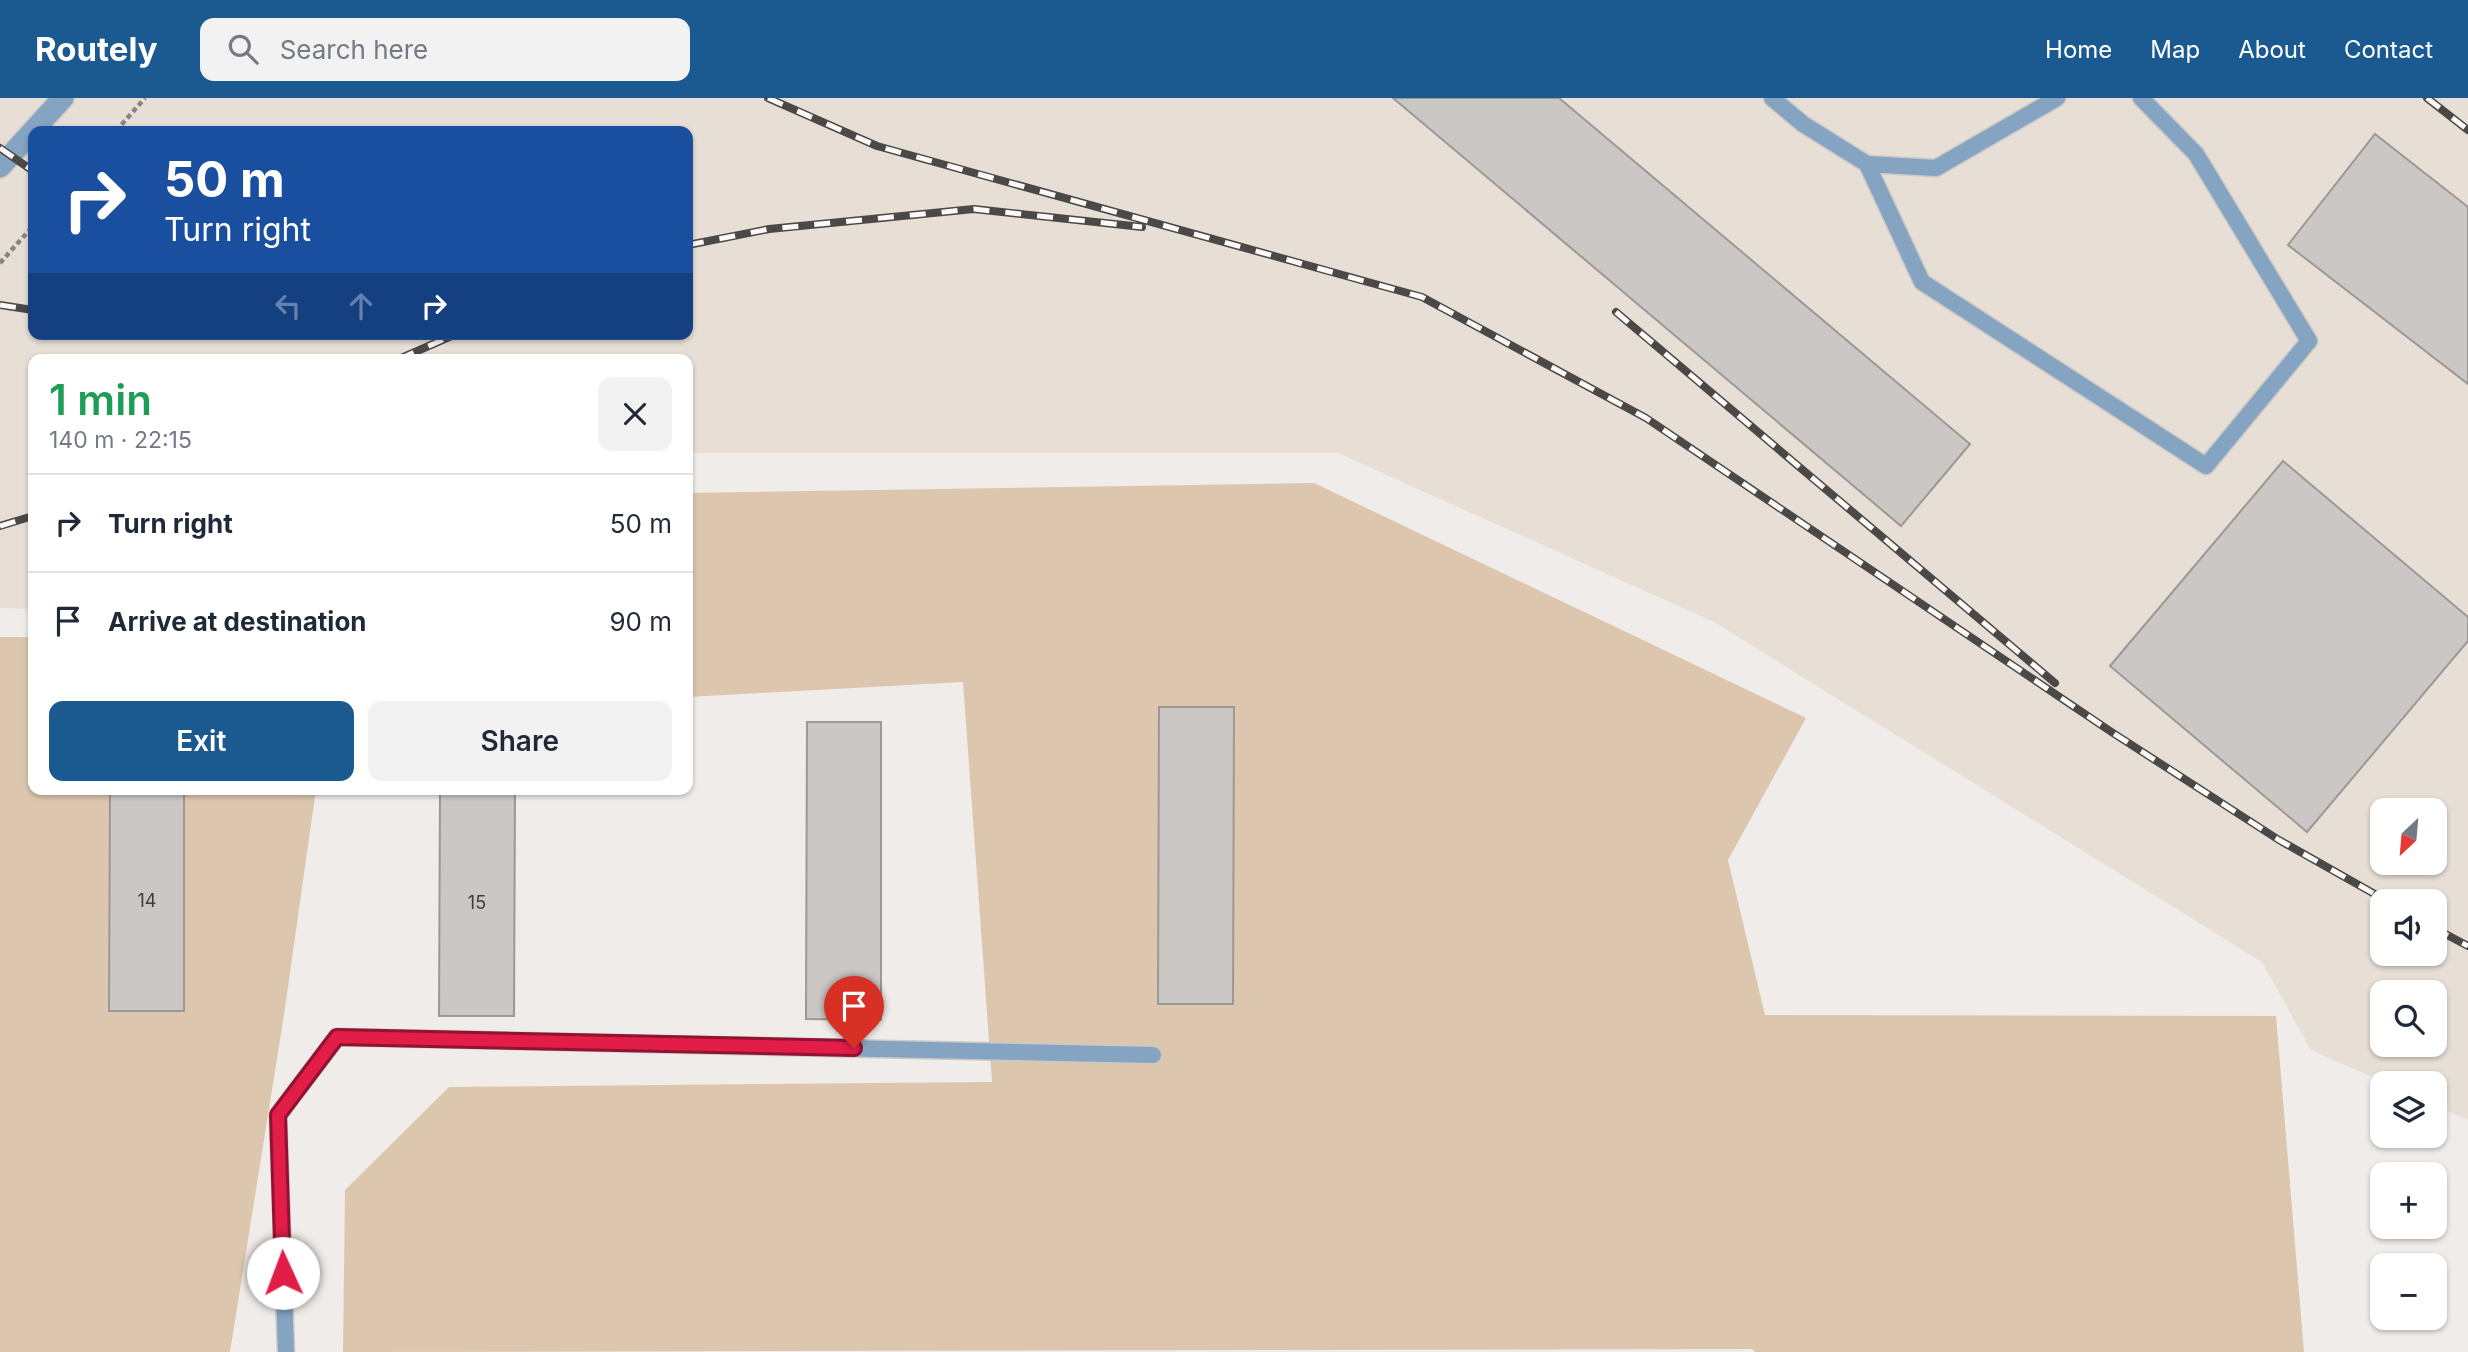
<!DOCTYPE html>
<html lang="en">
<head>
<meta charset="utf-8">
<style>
	body { margin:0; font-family:Inter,sans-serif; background:#f2f2f3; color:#1f2937; height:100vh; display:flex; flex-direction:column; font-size:26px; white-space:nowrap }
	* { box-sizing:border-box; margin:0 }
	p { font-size:23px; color:#747a83 }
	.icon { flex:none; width:38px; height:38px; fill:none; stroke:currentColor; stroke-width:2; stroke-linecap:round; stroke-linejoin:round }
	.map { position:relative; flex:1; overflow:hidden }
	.side { position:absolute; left:28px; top:256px; width:665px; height:441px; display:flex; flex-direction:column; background:#fff; border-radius:14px; box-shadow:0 2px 5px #0004 }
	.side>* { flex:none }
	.hud { position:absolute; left:28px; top:28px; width:665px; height:214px; border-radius:14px; box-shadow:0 2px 5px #0004; background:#1a4fa0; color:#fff; overflow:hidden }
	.needle { width:46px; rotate:206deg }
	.tools { position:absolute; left:2370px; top:700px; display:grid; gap:14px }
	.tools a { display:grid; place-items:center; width:77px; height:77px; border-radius:14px; background:#fff; box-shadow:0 2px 5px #0004; font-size:35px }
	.pin { position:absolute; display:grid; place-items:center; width:60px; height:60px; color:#fff; margin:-72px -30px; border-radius:50% 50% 50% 0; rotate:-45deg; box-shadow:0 0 7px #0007 }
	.pin .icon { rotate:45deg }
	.me { position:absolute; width:77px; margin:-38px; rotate:358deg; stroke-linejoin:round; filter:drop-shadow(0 0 5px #0008) }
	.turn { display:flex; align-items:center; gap:24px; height:147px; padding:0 21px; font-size:32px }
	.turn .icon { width:91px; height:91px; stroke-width:2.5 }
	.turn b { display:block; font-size:49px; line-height:60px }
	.lanes { display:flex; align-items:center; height:66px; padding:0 21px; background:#0003; justify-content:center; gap:35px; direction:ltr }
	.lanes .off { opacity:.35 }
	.round { display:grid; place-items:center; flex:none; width:74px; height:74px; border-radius:14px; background:#f2f2f3 }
	.summary { display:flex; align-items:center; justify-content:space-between; height:119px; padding:0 21px }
	h1 { font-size:42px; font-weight:600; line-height:52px; color:#1e9e55 }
	.cta { display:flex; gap:14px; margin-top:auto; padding:14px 21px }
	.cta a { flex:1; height:80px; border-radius:14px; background:#1a5a90; color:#fff; font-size:28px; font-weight:600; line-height:80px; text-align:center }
	.cta a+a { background:#f2f2f3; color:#1f2937 }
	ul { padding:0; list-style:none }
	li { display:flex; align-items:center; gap:21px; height:98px; padding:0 21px; border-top:2px solid #e0e1e3 }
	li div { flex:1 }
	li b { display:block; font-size:26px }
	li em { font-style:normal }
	header { display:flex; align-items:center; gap:42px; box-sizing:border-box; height:98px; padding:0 35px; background:#1a5a90; color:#fff }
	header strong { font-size:33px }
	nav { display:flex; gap:38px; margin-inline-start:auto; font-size:24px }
	.search { width:490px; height:63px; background:#f2f2f3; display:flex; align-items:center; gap:18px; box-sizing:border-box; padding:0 24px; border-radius:14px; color:#747a83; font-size:26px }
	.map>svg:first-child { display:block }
	.built { fill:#e7ded5; fill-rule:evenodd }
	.green { fill:#dcc7ae }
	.building { fill:#cac7c4; stroke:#9b9895; stroke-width:2 }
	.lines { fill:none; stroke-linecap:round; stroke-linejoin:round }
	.lane-casing { stroke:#cbc8c6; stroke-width:19 }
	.street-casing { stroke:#cbc8c6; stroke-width:24 }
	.path { stroke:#878583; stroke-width:4.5; stroke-dasharray:5 3.5; stroke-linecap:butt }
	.lane { stroke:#84a4c2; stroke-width:16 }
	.street { stroke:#84a4c2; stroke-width:21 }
	.rail-casing { stroke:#4a4947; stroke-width:8 }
	.rail { stroke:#fcf9f6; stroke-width:5; stroke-dasharray:16; stroke-linecap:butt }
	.route-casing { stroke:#92132f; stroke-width:18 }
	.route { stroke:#e11d48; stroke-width:12 }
	.labels { text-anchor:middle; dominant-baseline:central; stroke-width:5; stroke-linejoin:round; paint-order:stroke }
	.number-label { font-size:18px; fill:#3e3c3b }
</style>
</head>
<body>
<header>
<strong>Routely</strong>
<div class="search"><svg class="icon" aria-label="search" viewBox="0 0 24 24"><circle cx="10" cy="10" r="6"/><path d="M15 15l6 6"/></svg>Search here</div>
<nav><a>Home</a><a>Map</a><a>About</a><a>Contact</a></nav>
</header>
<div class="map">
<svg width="2468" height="1254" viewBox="0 0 2468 1254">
	<rect width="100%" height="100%" fill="#efece9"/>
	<path class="built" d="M 0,0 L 2468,0 L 2468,1022 L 2434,1007 L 2434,985 L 2386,985 L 2311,952 L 2262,864 L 1714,524 L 1338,355 L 688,355 L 688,261 L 33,261 L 33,511 L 0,510 ZM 33,33 L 688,33 L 688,236 L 33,236 ZM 2382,712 L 2434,712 L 2434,765 L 2382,765 ZM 2382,803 L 2434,803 L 2434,856 L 2382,856 ZM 2382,894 L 2434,894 L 2434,947 L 2382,947 Z"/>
	<path class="green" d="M 1314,385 L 1806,620 L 1728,762 L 1765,917 L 2276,918 L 2304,1254 L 1755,1254 L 1752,1251 L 343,1254 L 345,1092 L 449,989 L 992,984 L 963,584 L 688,599 L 688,395 Z
		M 0,539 L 33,539 L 33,691 L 316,691 L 284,917 L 230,1254 L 0,1254 Z"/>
	<path class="building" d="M 1393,0 L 1559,0 L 1970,346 L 1901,428 Z
		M 2375,36 L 2468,109 L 2468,286 L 2288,147 Z
		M 2283,363 L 2468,519 L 2468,543 L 2307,734 L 2110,568 Z
		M 1159,609 L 1234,609 L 1233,906 L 1158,906 Z
		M 807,624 L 881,624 L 881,922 L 806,921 Z
		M 110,691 L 184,691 L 184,913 L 109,913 Z
		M 440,691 L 515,691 L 514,918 L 439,918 Z"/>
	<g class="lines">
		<g class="lane-casing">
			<path id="lane" d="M 1772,0 L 1803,26 L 1867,66 L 1936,70 L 2057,0
				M 1867,66 L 1922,184 L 2206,368 L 2309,243 L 2196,56 L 2141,0
				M 286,1254 L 278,1017 L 337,939 L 1153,957"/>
		</g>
		<g class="street-casing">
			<path id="street" d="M 0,69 L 63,0"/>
		</g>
		<path class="path" d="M 116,33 L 145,0
			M 0,165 L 33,128"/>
		<use href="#lane" class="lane"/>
		<use href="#street" class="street"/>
		<g class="rail-casing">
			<path id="rail" d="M 768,0 L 877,48 L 1422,199 L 1646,320 L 2113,635 L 2279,742 L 2387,803
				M 2427,0 L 2468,32
				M 0,50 L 33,73
				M 688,147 L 769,131 L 974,111 L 1142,129
				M 0,207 L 33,212
				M 1616,214 L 2055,585
				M 399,261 L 456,236
				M 0,428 L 33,418
				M 2434,830 L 2468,848"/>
		</g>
		<use href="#rail" class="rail"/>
	</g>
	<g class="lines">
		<g class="route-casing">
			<path id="route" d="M 283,1175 L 278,1017 L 337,939 L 854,950"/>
		</g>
		<use href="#route" class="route"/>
	</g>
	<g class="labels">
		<g class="number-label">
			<text x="147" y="802">14</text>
			<text x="477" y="804">15</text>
		</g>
	</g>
</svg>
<div class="tools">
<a><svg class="needle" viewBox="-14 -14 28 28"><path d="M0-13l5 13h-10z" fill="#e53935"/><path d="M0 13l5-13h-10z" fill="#747a83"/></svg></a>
<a><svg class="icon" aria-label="sound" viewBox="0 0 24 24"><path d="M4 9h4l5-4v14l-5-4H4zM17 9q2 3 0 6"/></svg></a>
<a><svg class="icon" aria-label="search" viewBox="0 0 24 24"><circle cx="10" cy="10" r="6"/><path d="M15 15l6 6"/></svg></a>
<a><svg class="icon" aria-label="layers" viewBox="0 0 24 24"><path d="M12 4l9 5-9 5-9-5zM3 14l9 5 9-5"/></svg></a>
<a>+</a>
<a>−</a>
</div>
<div class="pin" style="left:854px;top:950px;background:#d93025"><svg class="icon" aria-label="arrive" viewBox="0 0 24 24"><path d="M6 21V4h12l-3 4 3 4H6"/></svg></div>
<svg class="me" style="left:283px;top:1175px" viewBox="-20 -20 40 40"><circle r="19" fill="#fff"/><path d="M0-13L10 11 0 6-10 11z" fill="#e11d48"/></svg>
<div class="hud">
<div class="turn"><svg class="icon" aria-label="right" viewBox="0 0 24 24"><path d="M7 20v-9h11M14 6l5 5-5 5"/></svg><div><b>50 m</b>Turn right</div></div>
<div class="lanes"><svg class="icon off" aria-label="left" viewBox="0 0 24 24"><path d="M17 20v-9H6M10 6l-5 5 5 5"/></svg><svg class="icon off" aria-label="ahead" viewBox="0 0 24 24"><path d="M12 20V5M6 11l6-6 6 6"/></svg><svg class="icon" aria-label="right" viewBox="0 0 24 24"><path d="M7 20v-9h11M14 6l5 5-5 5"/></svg></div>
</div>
<section class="side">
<div class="summary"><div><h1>1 min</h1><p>140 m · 22:15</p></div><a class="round"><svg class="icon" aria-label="close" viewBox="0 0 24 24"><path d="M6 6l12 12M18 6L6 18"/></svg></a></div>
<ul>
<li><svg class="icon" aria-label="right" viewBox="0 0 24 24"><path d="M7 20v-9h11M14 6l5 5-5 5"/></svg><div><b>Turn right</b></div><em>50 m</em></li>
<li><svg class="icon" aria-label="arrive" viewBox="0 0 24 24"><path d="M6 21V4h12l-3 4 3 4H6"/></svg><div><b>Arrive at destination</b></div><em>90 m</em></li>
</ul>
<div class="cta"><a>Exit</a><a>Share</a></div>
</section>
</div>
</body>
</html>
